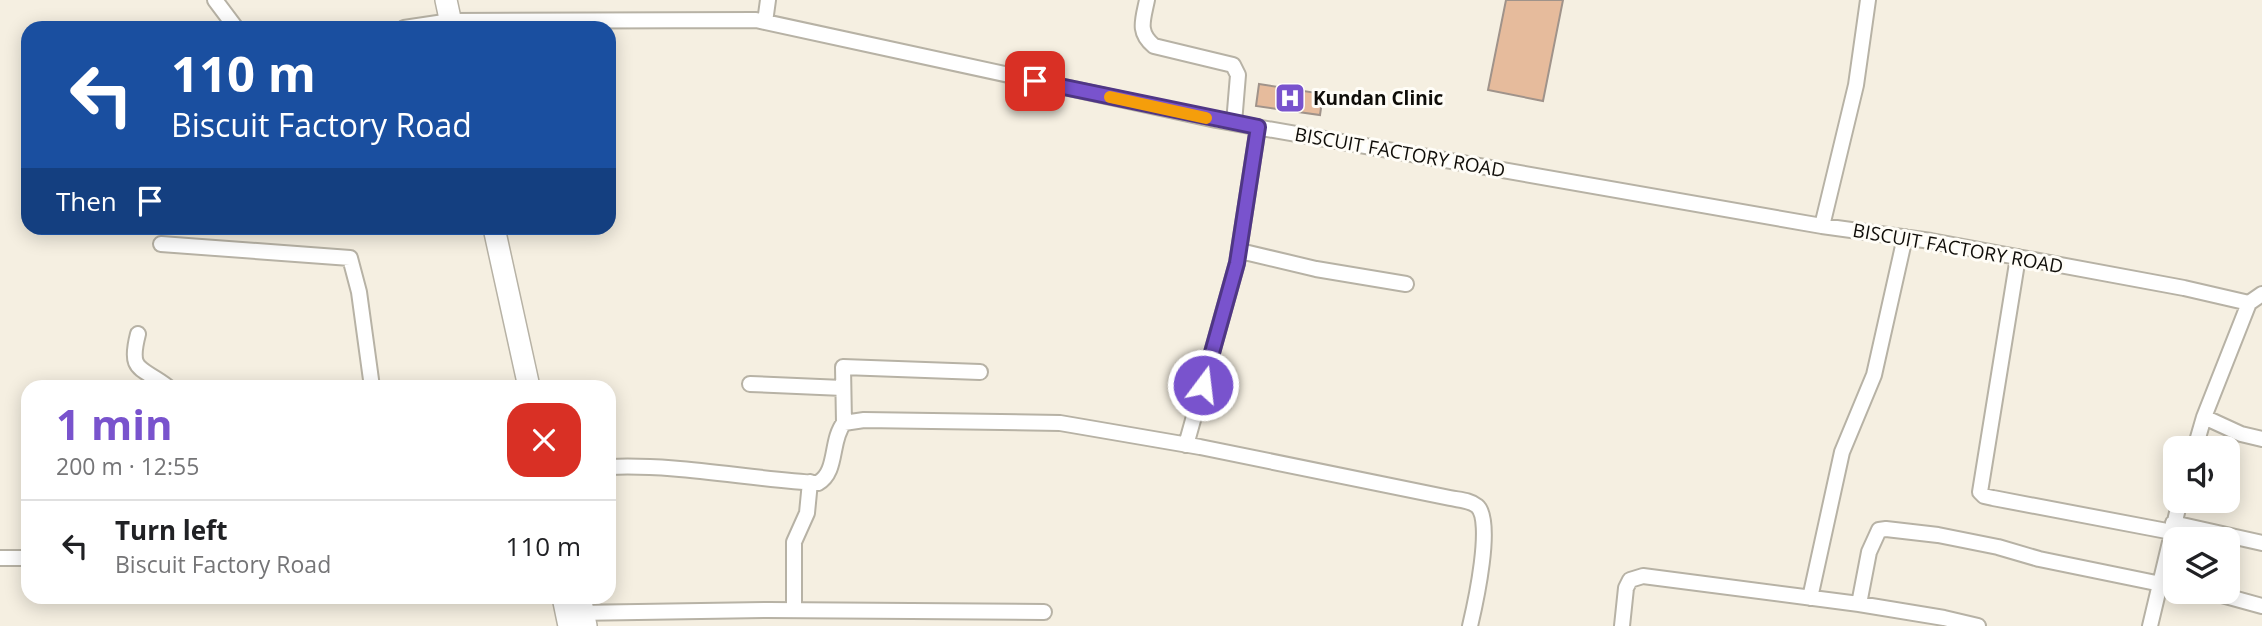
<!DOCTYPE html>
<html lang="en">
<head>
<meta charset="utf-8">
<style>
	body { margin:0; font-family:"Open Sans",sans-serif; background:#f6f6f6; color:#202124; height:100vh; display:flex; flex-direction:column; font-size:26px; white-space:nowrap }
	* { box-sizing:border-box; margin:0 }
	p { font-size:23px; color:#757577 }
	.icon { flex:none; width:38px; height:38px; fill:none; stroke:currentColor; stroke-width:2; stroke-linecap:round; stroke-linejoin:round }
	.map { position:relative; flex:1; overflow:hidden }
	.sheet { position:absolute; left:21px; top:380px; width:595px; height:224px; display:flex; flex-direction:column; background:#fff; border-radius:21px; box-shadow:0 4px 18px #0003 }
	.sheet>* { flex:none }
	.guide { position:absolute; left:21px; top:21px; width:595px; height:214px; border-radius:21px; box-shadow:0 4px 18px #0003; background:#1a4fa0; color:#fff; overflow:hidden }
	.buttons { position:absolute; left:2163px; top:436px; display:grid; gap:14px }
	.buttons a { display:grid; place-items:center; width:77px; height:77px; border-radius:14px; background:#fff; box-shadow:0 4px 18px #0003; font-size:35px }
	.pin { position:absolute; display:grid; place-items:center; width:60px; height:60px; color:#fff; margin:-30px; border-radius:14px; box-shadow:0 4px 10px #0006 }
	.me { position:absolute; width:77px; margin:-38px; rotate:15deg; stroke-linejoin:round; filter:drop-shadow(0 0 5px #0008) }
	.turn { display:flex; align-items:center; gap:24px; height:147px; padding:0 35px; font-size:32px }
	.turn .icon { width:91px; height:91px; stroke-width:2.5 }
	.turn b { display:block; font-size:49px; line-height:60px }
	.then { display:flex; align-items:center; height:66px; padding:0 35px; background:#0003; gap:14px; font-size:26px }
	.round { display:grid; place-items:center; flex:none; width:74px; height:74px; border-radius:21px; background:#f6f6f6 }
	.head { display:flex; align-items:center; justify-content:space-between; height:119px; padding:0 35px }
	h1 { font-size:42px; font-weight:700; line-height:52px; color:#7953cd }
	ul { padding:0; list-style:none }
	li { display:flex; align-items:center; gap:21px; height:91px; padding:0 35px; border-top:2px solid #e0e0e0 }
	li div { flex:1 }
	li b { display:block; font-size:26px }
	li em { font-style:normal }
	.map>svg:first-child { display:block }
	.building { fill:#e6bb9c; stroke:#a0938a; stroke-width:2 }
	.lines { fill:none; stroke-linecap:round; stroke-linejoin:round }
	.minor-casing { stroke:#b7b2a5; stroke-width:18 }
	.primary-casing { stroke:#b7b2a5; stroke-width:24 }
	.minor { stroke:#fff; stroke-width:14 }
	.primary { stroke:#fff; stroke-width:21 }
	.route-casing { stroke:#4f3685; stroke-width:18 }
	.route { stroke:#7953cd; stroke-width:12 }
	.slow { stroke:#f59e0b; stroke-width:12 }
	.labels { text-anchor:middle; dominant-baseline:central; stroke-width:6; stroke-linejoin:round; paint-order:stroke }
	.poi-label { font-size:19px; font-weight:bold; fill:#0f0d09; stroke:#fffdf7; text-anchor:start }
	.street-label { font-size:19px; fill:#0f0d09; stroke:#fffdf7 }
</style>
</head>
<body>
<div class="map">
<svg width="2262" height="626" viewBox="0 0 2262 626">
	<rect width="100%" height="100%" fill="#f5efe1"/>
	<path class="building" d="M 1506,0 L 1563,0 L 1543,101 L 1488,90 Z
		M 1259,84 L 1323,94 L 1320,115 L 1256,106 Z"/>
	<g class="lines">
		<g class="minor-casing">
			<path id="minor" d="M 215,0 L 236,28
				M 1147,0 C 1143,20 1137,32 1154,46 L 1233,65 L 1238,75 L 1234,123
				M 765,22 L 768,0
				M 404,28 L 451,21 L 756,20 L 1216,120 L 1822,226 L 1931,241 L 2184,288 L 2249,303 L 2262,294
				M 1822,226 L 1856,85 L 1868,0
				M 161,244 L 350,258 L 359,292 L 372,387
				M 1240,251 L 1316,269 L 1406,284
				M 2018,257 L 1980,492 L 1984,496 L 1993,498 L 2172,532
				M 138,334 C 128,373 141,366 168,387
				M 750,384 L 843,388
				M 2204,417 L 2241,434 L 2262,439
				M 844,423 L 843,367 L 980,372
				M 1186,445 L 1237,263 L 1258,127
				M 2195,448 L 2204,417 L 2249,303
				M 609,467 C 679,464 748,479 818,483 C 838,472 830,440 844,423 L 864,420 L 1060,423 L 1200,447 L 1450,498 C 1459,500 1470,500 1477,506 C 1494,520 1475,605 1470,626
				M 2173,523 L 2262,543
				M 0,558 L 28,558
				M 2211,592 L 2262,606
				M 1810,598 L 1842,452 L 1874,375 L 1905,237
				M 1859,604 L 1869,552 L 1879,530 L 1886,529 L 1938,535 L 1998,547 L 2039,559 L 2161,584
				M 794,610 L 794,542 L 807,513 L 810,482
				M 575,613 L 768,610 L 1044,612
				M 1622,626 L 1626,588 L 1630,580 L 1643,576 L 1859,604 L 1944,618 L 1978,626
				M 2150,626 L 2180,500"/>
		</g>
		<g class="primary-casing">
			<path id="primary" d="M 446,0 L 452,28
				M 494,228 L 529,387
				M 563,597 L 569,626
				M 580,597 L 586,626"/>
		</g>
		<use href="#minor" class="minor"/>
		<use href="#primary" class="primary"/>
	</g>
	<g class="lines">
		<g class="route-casing">
			<path id="route" d="M 1035,81 L 1258,127 L 1237,263 L 1203,385"/>
		</g>
		<use href="#route" class="route"/>
		<path class="slow" d="M 1110,97 L 1206,118"/>
	</g>
	<defs>
		<g id="hospital-square" transform="scale(1.575)"><rect x="-9" y="-9" width="18" height="18" rx="4" fill="#7953cd" stroke="#fffdf7"/><path d="M-5-5h3v3.5h4V-5h3V5h-3V1.5h-4V5h-3Z" fill="#fff"/></g>
	</defs>
	<g fill-rule="evenodd">
		<use href="#hospital-square" x="1290" y="98"/>
	</g>
	<g class="labels">
		<g class="poi-label">
			<text x="1313" y="98">Kundan Clinic</text>
		</g>
		<g class="street-label">
			<text transform="translate(1400 152) rotate(10)">BISCUIT FACTORY ROAD</text>
			<text transform="translate(1958 248) rotate(10)">BISCUIT FACTORY ROAD</text>
		</g>
	</g>
</svg>
<div class="buttons">
<a><svg class="icon" aria-label="sound" viewBox="0 0 24 24"><path d="M4 9h4l5-4v14l-5-4H4zM17 9q2 3 0 6"/></svg></a>
<a><svg class="icon" aria-label="layers" viewBox="0 0 24 24"><path d="M12 4l9 5-9 5-9-5zM3 14l9 5 9-5"/></svg></a>
</div>
<div class="pin" style="left:1035px;top:81px;background:#d93025"><svg class="icon" aria-label="arrive" viewBox="0 0 24 24"><path d="M6 21V4h12l-3 4 3 4H6"/></svg></div>
<svg class="me" style="left:1203px;top:385px" viewBox="-20 -20 40 40"><circle r="17" fill="#7953cd" stroke="#fff" stroke-width="3"/><path d="M0-11L8 9 0 5-8 9z" fill="#fff"/></svg>
<div class="guide">
<div class="turn"><svg class="icon" aria-label="left" viewBox="0 0 24 24"><path d="M17 20v-9H6M10 6l-5 5 5 5"/></svg><div><b>110 m</b>Biscuit Factory Road</div></div>
<div class="then">Then<svg class="icon" aria-label="arrive" viewBox="0 0 24 24"><path d="M6 21V4h12l-3 4 3 4H6"/></svg></div>
</div>
<section class="sheet">
<div class="head"><div><h1>1 min</h1><p>200 m · 12:55</p></div><a class="round" style="background:#d93025;color:#fff"><svg class="icon" aria-label="close" viewBox="0 0 24 24"><path d="M6 6l12 12M18 6L6 18"/></svg></a></div>
<ul>
<li><svg class="icon" aria-label="left" viewBox="0 0 24 24"><path d="M17 20v-9H6M10 6l-5 5 5 5"/></svg><div><b>Turn left</b><p>Biscuit Factory Road</p></div><em>110 m</em></li>
</ul>
</section>
</div>
</body>
</html>
